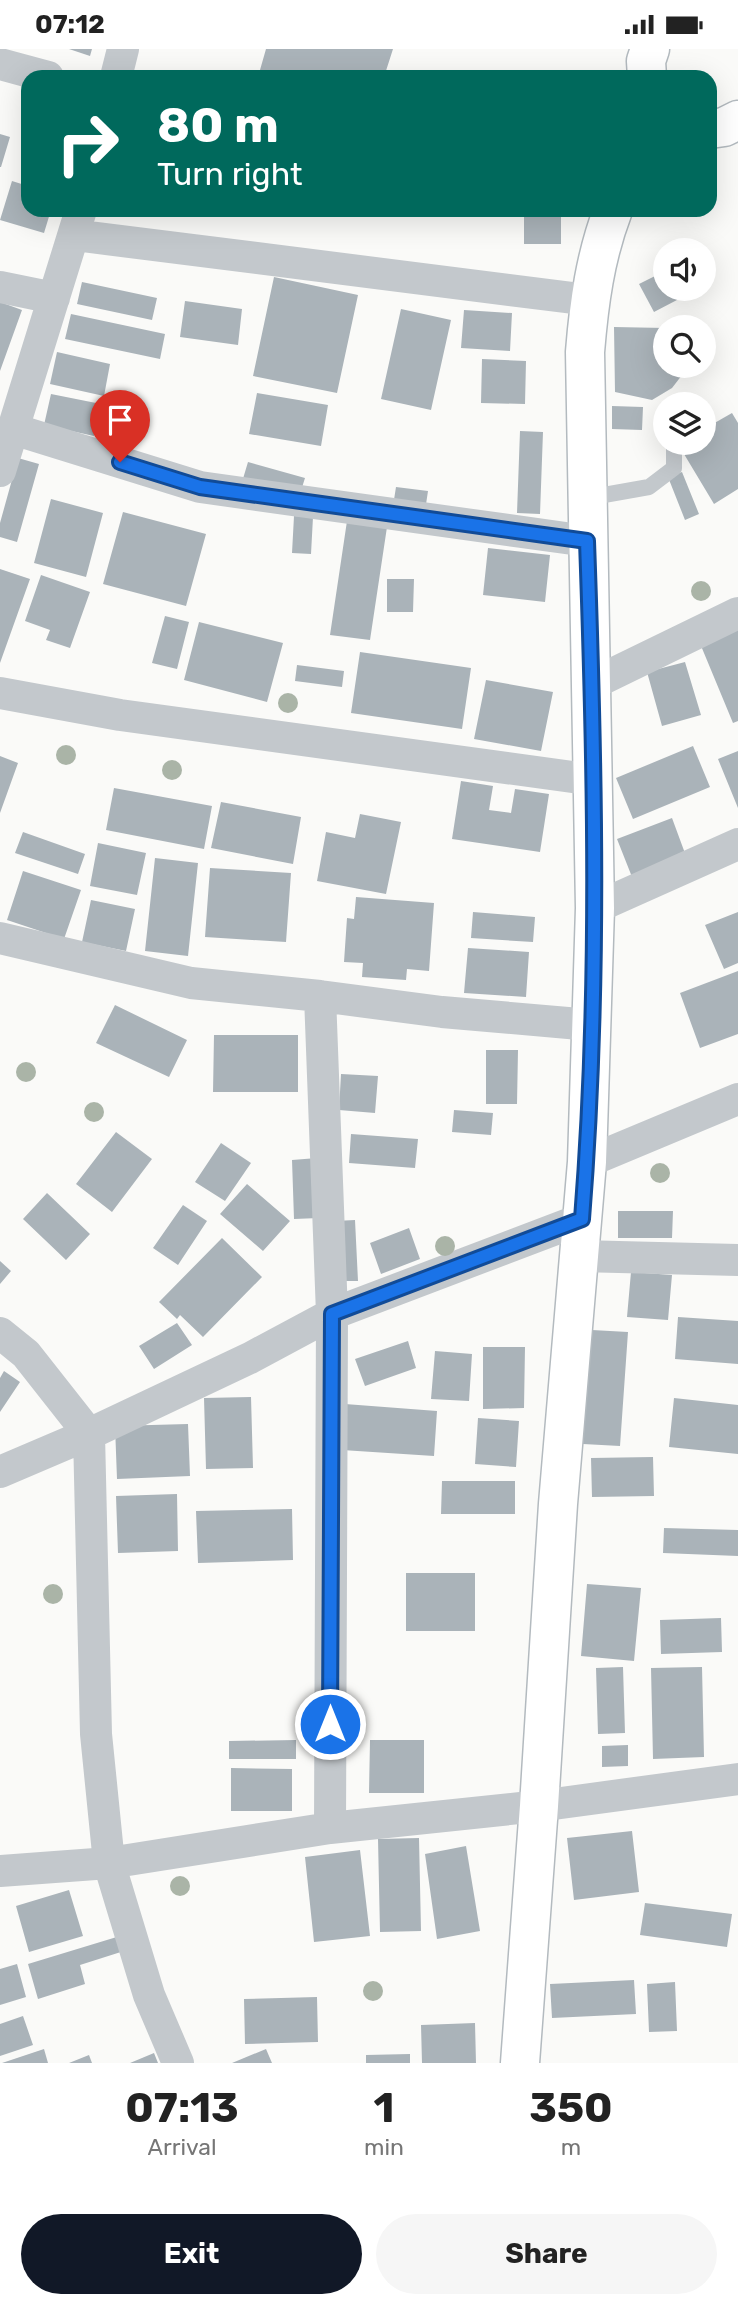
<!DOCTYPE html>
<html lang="en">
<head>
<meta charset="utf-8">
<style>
	body { margin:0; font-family:Rubik,sans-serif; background:#f6f6f6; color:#222; height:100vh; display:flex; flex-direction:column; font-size:26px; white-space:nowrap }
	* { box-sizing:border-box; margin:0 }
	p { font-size:23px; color:#767676 }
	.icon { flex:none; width:38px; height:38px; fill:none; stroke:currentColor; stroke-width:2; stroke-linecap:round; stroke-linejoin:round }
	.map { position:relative; height:2014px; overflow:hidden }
	.sheet { display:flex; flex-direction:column; background:#fff; flex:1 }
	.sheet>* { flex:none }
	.guide { position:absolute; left:21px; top:21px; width:696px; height:147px; border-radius:21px; box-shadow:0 7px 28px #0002; background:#00695c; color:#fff; overflow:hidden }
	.buttons { position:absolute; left:653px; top:189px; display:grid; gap:14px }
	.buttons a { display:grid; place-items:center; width:63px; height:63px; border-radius:50%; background:#fff; box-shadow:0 7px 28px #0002; font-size:35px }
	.pin { position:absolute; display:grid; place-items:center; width:60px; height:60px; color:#fff; margin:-72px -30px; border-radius:50% 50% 50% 0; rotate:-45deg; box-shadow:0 0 7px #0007 }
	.pin .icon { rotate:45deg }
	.me { position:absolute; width:77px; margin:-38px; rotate:0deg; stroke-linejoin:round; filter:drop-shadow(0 0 5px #0008) }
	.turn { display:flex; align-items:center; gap:24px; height:147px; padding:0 21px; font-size:32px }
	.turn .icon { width:91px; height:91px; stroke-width:2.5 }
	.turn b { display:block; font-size:49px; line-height:60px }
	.eta { display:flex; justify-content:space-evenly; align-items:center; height:119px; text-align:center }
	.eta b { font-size:42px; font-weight:700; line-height:49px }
	.button { display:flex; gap:14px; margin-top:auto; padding:14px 21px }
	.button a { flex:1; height:80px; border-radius:42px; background:#111827; color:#fff; font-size:28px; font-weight:700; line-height:80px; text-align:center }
	.button a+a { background:#f6f6f6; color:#222 }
	.status { display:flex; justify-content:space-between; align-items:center; height:49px; padding:0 35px; background:#fff; direction:ltr }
	.status svg { height:19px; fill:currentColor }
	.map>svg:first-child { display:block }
	.building { fill:#aab3b9 }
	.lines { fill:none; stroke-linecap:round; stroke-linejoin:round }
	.secondary-casing { stroke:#b3babf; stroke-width:41 }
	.lane { stroke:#c3c8cc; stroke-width:16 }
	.street { stroke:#c3c8cc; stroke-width:32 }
	.secondary { stroke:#fff; stroke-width:38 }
	.tree { fill:#aab4a7 }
	.route-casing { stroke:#114b97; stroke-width:18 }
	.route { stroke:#1a73e8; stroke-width:12 }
</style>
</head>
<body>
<div class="status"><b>07:12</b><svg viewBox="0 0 49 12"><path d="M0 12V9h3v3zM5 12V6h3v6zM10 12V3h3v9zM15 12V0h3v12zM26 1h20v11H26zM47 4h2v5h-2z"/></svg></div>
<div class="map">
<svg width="738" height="2014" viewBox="0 0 738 2014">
	<rect width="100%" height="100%" fill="#fafaf8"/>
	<path class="building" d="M 69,0 L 92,0 L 90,7 Z
		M 266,0 L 393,0 L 384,28 L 362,28 L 344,23 L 343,28 L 258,28 Z
		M 0,85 L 10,88 L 1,118 L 0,118 Z
		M 12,132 L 28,137 L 28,161 L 51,161 L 44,184 L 0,171 Z
		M 524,161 L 561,161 L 561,195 L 524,195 Z
		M 665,222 L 665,240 L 698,240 L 654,263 L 639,235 Z
		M 274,228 L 358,246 L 337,344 L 253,327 Z
		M 82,233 L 157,249 L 152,271 L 77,255 Z
		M 185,252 L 242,260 L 238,296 L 180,288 Z
		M 0,253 L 22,261 L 0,322 Z
		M 401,260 L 451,271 L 431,361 L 381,350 Z
		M 464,261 L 512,264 L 510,302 L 461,299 Z
		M 71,265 L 165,285 L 160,310 L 65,290 Z
		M 614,278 L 665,279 L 665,317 L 689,317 L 672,339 L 652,351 L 615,343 Z
		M 57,303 L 110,315 L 104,347 L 50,335 Z
		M 482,310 L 526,312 L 525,355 L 481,354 Z
		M 257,344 L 328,356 L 321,397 L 249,385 Z
		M 51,345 L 101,355 L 94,387 L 44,376 Z
		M 612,357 L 643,358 L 642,381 L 612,380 Z
		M 732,364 L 738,374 L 738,440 L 714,455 L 678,395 L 704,394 L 704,380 Z
		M 520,382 L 543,383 L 540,465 L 517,464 Z
		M 18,409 L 39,415 L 17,493 L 0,488 L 0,474 Z
		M 248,413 L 305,429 L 299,448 L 242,433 Z
		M 682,423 L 699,465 L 685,471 L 668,428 Z
		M 396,438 L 428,442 L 425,462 L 393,457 Z
		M 51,450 L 103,464 L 86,528 L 34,514 Z
		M 123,463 L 206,485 L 186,557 L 103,535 Z
		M 294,467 L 313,468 L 311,505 L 292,504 Z
		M 347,472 L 387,478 L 370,591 L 330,586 Z
		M 488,499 L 550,506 L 545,553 L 483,546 Z
		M 0,520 L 30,530 L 0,614 Z
		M 41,526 L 90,543 L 70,599 L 46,591 L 50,581 L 25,572 Z
		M 387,530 L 414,530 L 413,563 L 387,563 Z
		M 165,567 L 189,573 L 177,620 L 152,614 Z
		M 199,573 L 283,594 L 267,653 L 184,631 Z
		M 738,577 L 738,672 L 733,674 L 699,592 Z
		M 360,603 L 471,619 L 462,680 L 351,664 Z
		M 685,613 L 701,666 L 662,677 L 647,623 Z
		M 297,616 L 344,622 L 342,638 L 295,632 Z
		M 486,631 L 553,643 L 541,702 L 474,690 Z
		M 693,697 L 710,738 L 633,770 L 616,729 Z
		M 738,702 L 738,759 L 718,710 Z
		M 0,707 L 18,714 L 0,764 Z
		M 461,732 L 493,737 L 489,761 L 511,764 L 515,740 L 549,745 L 540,803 L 452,790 Z
		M 114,739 L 212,757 L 204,800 L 106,781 Z
		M 221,753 L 301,768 L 293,815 L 211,799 Z
		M 360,765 L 401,773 L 386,845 L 317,832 L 326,783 L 355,789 Z
		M 672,769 L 686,807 L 632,828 L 617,790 Z
		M 23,783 L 85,805 L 78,825 L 15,804 Z
		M 98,794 L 146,804 L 137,846 L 90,837 Z
		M 155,809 L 198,814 L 188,907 L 145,902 Z
		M 210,819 L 291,824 L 286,893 L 205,888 Z
		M 23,822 L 81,841 L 64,890 L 7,871 Z
		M 356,848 L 434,854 L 429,922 L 407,920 L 406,931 L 362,928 L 363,914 L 344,913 L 347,869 L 354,870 Z
		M 91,851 L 135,860 L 126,902 L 82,893 Z
		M 473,863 L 535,868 L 533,893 L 471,889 Z
		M 738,863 L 738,914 L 724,920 L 705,876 Z
		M 468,899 L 529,903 L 526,948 L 464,944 Z
		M 738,922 L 738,985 L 700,999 L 680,944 Z
		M 115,956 L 187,991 L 169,1028 L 96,994 Z
		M 214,986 L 298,986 L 298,1043 L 213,1043 Z
		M 486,1001 L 518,1001 L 517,1055 L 486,1055 Z
		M 341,1025 L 378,1027 L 375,1064 L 339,1061 Z
		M 454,1061 L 493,1064 L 491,1086 L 452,1083 Z
		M 116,1083 L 152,1110 L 112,1163 L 76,1135 Z
		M 351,1085 L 418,1090 L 415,1119 L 349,1114 Z
		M 221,1094 L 251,1114 L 225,1152 L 195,1133 Z
		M 317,1109 L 319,1169 L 294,1170 L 292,1111 Z
		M 247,1135 L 290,1172 L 263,1202 L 220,1165 Z
		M 47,1144 L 90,1185 L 66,1211 L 23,1170 Z
		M 183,1156 L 207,1172 L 178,1216 L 153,1199 Z
		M 618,1162 L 673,1162 L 672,1189 L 618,1189 Z
		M 355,1171 L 358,1232 L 338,1232 L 335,1172 Z
		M 409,1179 L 420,1210 L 381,1225 L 370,1194 Z
		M 222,1189 L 262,1228 L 203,1288 L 180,1266 L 177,1270 L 159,1253 Z
		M 0,1212 L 11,1222 L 0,1235 Z
		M 631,1223 L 672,1226 L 668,1271 L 627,1268 Z
		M 678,1268 L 738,1272 L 738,1315 L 675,1310 Z
		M 177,1274 L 192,1296 L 154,1320 L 139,1297 Z
		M 592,1281 L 628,1283 L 620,1397 L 583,1395 Z
		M 408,1292 L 416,1319 L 365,1337 L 355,1310 Z
		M 483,1298 L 525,1298 L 524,1359 L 483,1360 Z
		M 435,1302 L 472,1305 L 469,1352 L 431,1350 Z
		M 4,1322 L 20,1333 L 0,1363 L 0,1329 Z
		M 251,1348 L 253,1419 L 206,1420 L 204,1349 Z
		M 674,1349 L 738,1356 L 738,1405 L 669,1398 Z
		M 345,1355 L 437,1362 L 434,1407 L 342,1401 Z
		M 478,1369 L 519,1372 L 516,1418 L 475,1415 Z
		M 188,1375 L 190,1427 L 117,1430 L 115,1377 Z
		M 653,1408 L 654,1447 L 592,1448 L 591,1409 Z
		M 442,1432 L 515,1432 L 515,1465 L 441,1465 Z
		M 177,1445 L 178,1502 L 118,1504 L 116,1447 Z
		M 292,1460 L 293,1511 L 198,1514 L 196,1462 Z
		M 664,1479 L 738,1481 L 738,1507 L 663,1504 Z
		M 406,1524 L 475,1524 L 475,1582 L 406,1582 Z
		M 587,1535 L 641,1539 L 634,1612 L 581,1607 Z
		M 721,1569 L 722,1603 L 661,1605 L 660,1571 Z
		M 623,1618 L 625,1684 L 598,1685 L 596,1619 Z
		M 702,1618 L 704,1708 L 653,1710 L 651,1619 Z
		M 296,1691 L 296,1710 L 229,1710 L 229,1692 Z
		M 370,1691 L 424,1691 L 424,1744 L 369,1744 Z
		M 628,1696 L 628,1717 L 602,1718 L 602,1697 Z
		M 231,1719 L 292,1720 L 292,1762 L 231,1762 Z
		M 632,1782 L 639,1843 L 574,1851 L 567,1789 Z
		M 419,1789 L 421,1882 L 380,1883 L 378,1790 Z
		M 466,1797 L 480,1882 L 437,1890 L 425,1805 Z
		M 360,1801 L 370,1887 L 314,1893 L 305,1808 Z
		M 69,1841 L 83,1887 L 29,1903 L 16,1857 Z
		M 645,1854 L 732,1865 L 727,1898 L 640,1886 Z
		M 120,1887 L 124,1902 L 80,1916 L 85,1935 L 38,1950 L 28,1915 Z
		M 17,1915 L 26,1948 L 0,1956 L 0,1920 Z
		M 634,1931 L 636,1965 L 552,1969 L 550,1935 Z
		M 675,1933 L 677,1982 L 649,1983 L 647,1935 Z
		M 317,1948 L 318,1993 L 245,1995 L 244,1950 Z
		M 23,1967 L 33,1996 L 0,2007 L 0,1975 Z
		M 475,1974 L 476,2014 L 422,2014 L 421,1976 Z
		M 44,2000 L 48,2014 L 2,2014 Z
		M 266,2000 L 272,2014 L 232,2014 Z
		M 154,2004 L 158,2014 L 130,2014 Z
		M 410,2005 L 410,2014 L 366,2014 L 366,2006 Z
		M 89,2006 L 92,2014 L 69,2014 Z"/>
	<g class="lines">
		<g class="secondary-casing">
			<path id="secondary" d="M 647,28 L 646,12 L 650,0
				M 710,80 L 724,78 L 738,71
				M 520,2014 L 539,1757 L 558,1455 L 587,1113 L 595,859 L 585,303 C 589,254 595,208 613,161"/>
		</g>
		<path class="lane" d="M 587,449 L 649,438 L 674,419 L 674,394"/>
		<path class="street" d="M 0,15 L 48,28
			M 116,28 L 123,0
			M 74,186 L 589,251
			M 0,238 L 54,249
			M 13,380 L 200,438 L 587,492
			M 0,422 L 81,161
			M 592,635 L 738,564
			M 0,644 L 120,666 L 594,731
			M 595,859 L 738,795
			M 0,889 L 191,934 L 320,947 L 442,963 L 591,976
			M 320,947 L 332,1265 L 330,1779
			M 587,1113 L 738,1050
			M 579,1207 L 738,1211
			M 0,1284 L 26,1305 L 89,1385 L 96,1685 L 109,1814 L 149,1946 L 178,2014
			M 0,1423 L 89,1385 L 250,1309 L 332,1265 L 582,1170
			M 0,1822 L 109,1814 L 330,1779 L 539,1757 L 738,1730"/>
		<use href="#secondary" class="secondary"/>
	</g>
	<g class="tree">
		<circle cx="701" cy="542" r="10"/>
		<circle cx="288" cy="654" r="10"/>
		<circle cx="66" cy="706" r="10"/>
		<circle cx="172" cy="721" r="10"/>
		<circle cx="26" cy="1023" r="10"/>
		<circle cx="94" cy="1063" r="10"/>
		<circle cx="660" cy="1124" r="10"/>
		<circle cx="445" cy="1197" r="10"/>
		<circle cx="53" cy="1545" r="10"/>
		<circle cx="180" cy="1837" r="10"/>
		<circle cx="373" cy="1942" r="10"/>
	</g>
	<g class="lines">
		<g class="route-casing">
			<path id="route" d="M 120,413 L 200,438 L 587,492 C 595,718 600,945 582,1170 L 332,1265 L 330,1675"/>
		</g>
		<use href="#route" class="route"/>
	</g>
</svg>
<div class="buttons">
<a><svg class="icon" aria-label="sound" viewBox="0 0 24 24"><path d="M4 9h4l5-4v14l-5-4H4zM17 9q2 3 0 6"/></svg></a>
<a><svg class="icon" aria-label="search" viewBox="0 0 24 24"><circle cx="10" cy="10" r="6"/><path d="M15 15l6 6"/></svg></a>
<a><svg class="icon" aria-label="layers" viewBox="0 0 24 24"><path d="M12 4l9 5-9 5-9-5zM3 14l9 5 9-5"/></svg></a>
</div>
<div class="pin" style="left:120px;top:413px;background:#d93025"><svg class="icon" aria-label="arrive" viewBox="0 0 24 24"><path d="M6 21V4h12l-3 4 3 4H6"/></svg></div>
<svg class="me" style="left:330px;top:1675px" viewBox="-20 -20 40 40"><circle r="17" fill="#1a73e8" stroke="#fff" stroke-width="3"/><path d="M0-11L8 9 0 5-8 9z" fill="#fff"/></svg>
<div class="guide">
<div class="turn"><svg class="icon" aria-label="right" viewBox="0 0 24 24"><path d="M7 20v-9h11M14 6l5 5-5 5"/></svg><div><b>80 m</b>Turn right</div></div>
</div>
</div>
<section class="sheet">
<div class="eta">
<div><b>07:13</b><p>Arrival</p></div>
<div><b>1</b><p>min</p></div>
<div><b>350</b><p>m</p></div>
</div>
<div class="button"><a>Exit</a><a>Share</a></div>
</section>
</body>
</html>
